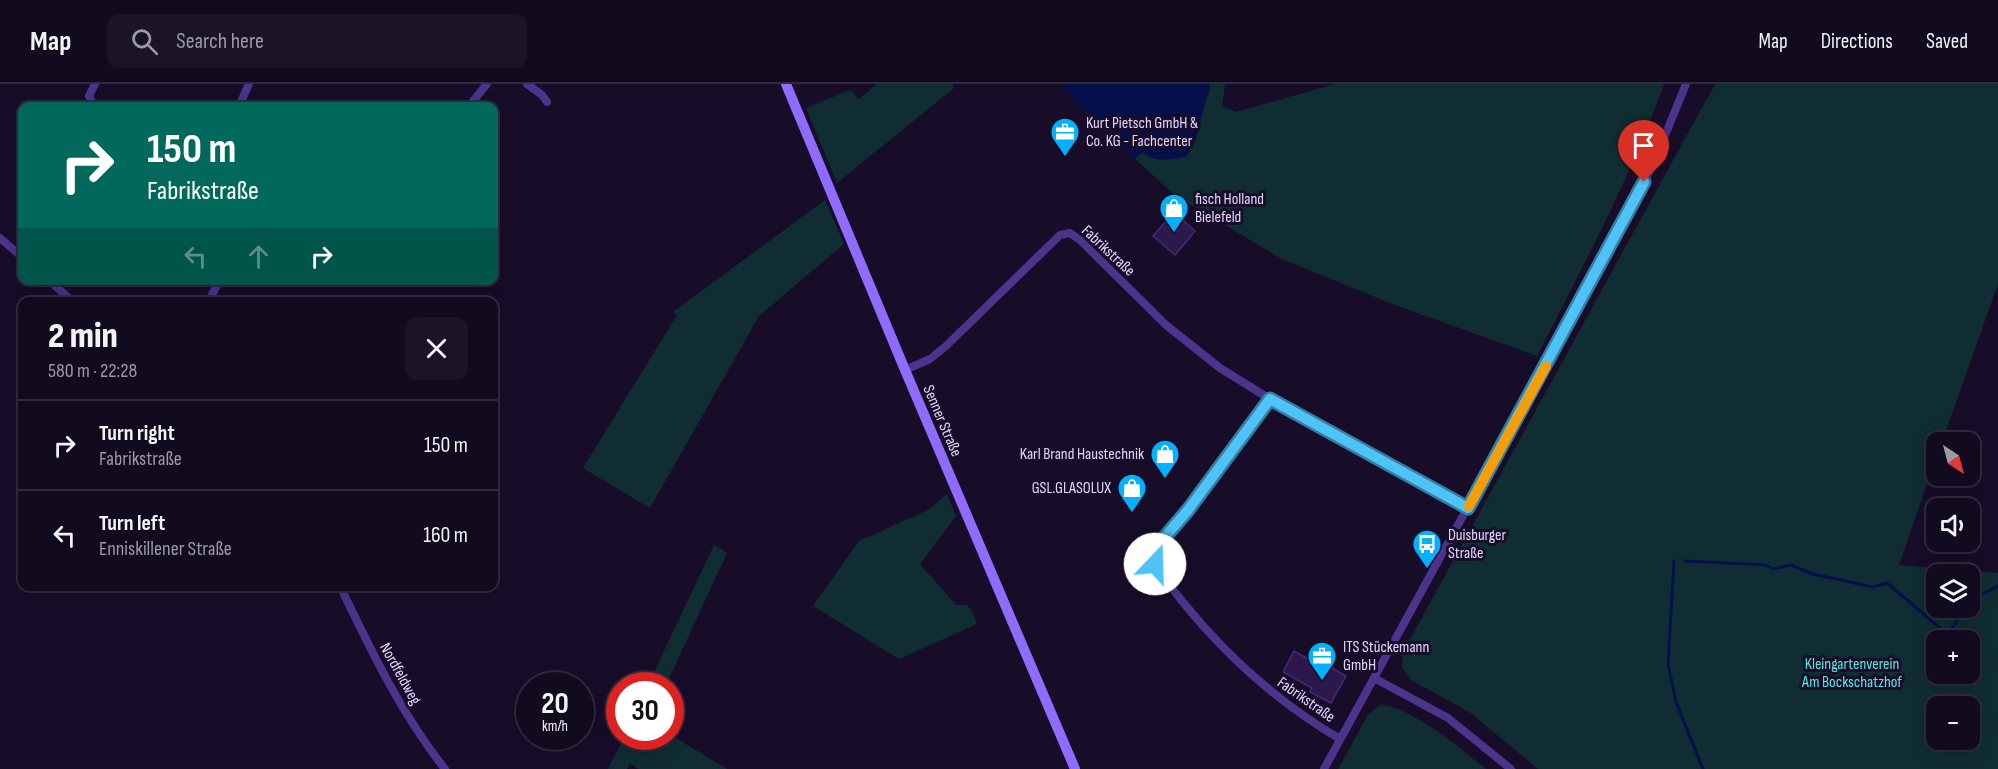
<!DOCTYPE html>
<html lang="en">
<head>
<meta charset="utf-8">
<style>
	body { margin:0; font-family:"Sofia Sans Condensed",sans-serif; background:#1b1328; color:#f1f3f6; height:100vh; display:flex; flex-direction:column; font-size:22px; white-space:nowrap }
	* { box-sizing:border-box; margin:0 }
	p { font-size:20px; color:#9c9aa4 }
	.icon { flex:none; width:33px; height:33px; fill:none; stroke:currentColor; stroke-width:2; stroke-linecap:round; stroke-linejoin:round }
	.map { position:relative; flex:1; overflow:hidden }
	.drawer { position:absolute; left:18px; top:213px; width:480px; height:294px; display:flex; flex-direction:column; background:#120a1f; border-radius:12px; box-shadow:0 3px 15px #0003,0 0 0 2px #312b3d }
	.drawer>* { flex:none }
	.top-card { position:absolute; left:18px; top:18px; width:480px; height:183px; border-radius:12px; box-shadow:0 3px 15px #0003,0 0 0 2px #312b3d; background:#00695c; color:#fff; overflow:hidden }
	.needle { width:39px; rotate:144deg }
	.fabs { position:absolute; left:1926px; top:348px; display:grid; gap:12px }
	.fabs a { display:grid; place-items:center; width:54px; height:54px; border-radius:12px; background:#120a1f; box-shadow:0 3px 15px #0003,0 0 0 2px #312b3d; font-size:30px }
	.speed { position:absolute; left:516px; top:588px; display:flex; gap:12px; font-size:30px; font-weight:700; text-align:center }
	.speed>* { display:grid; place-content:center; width:78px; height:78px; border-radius:50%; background:#120a1f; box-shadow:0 3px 15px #0003,0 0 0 2px #312b3d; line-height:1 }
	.speed small { font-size:15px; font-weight:400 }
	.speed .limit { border:9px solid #d22; background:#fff; color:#111 }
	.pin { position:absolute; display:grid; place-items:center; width:51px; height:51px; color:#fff; margin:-62px -26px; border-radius:50% 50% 50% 0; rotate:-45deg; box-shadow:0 0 6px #0007 }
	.pin .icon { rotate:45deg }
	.me { position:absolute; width:66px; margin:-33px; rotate:21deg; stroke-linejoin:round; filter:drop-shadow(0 0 4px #0008) }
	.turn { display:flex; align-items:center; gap:21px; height:126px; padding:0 30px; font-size:27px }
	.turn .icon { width:78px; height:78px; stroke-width:2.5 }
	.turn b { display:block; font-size:42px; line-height:51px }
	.lanes { display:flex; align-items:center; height:57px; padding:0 30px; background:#0003; justify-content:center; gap:30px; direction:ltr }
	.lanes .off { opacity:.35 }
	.round { display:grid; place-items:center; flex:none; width:63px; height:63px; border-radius:12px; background:#1b1328 }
	.head { display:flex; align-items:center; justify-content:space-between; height:102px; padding:0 30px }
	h1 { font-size:36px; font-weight:800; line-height:45px }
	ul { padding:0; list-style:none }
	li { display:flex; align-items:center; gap:18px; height:90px; padding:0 30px; border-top:2px solid #312b3d }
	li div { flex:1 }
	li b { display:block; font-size:22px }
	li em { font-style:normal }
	header { display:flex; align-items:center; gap:36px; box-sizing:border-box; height:84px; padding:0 30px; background:#120a1f; border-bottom:2px solid #312b3d }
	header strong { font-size:28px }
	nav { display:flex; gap:33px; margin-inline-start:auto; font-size:21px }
	.search { width:420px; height:54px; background:#1b1328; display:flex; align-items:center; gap:15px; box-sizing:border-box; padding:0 21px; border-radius:12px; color:#9c9aa4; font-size:22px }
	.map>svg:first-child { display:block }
	.green { fill:#102d33; fill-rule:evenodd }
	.water { fill:#05104a }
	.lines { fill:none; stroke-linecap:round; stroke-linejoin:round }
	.stream { stroke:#05104a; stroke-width:3 }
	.building { fill:#2d184c; stroke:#49287a; stroke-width:1.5 }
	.street { stroke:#4a348c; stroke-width:8 }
	.secondary { stroke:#8f6cff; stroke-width:10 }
	.route-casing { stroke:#337fa1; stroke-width:15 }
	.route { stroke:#4fc3f7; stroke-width:10 }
	.slow { stroke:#f59e0b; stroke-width:10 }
	.labels { text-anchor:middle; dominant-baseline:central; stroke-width:6; stroke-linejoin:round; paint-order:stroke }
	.poi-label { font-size:16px; fill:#e3d5ff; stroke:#180d29; text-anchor:start }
	.street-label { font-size:16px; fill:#e3d5ff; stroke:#180d29 }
	.park-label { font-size:16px; fill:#56ebe5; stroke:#180d29 }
</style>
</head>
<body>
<header>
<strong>Map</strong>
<div class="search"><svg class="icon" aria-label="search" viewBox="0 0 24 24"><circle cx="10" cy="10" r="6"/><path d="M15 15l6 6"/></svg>Search here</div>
<nav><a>Map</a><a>Directions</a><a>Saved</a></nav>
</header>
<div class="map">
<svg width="1998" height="685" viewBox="0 0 1998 685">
	<rect width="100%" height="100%" fill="#180d29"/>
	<path class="green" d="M 877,0 L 953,0 L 954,4 L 837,99 L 806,24 L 850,6 L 859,15 Z
		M 1210,0 L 1225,0 L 1222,22 L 1236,28 L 1335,0 L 1664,0 C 1630,94 1583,183 1537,272 L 1387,218 L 1282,175 L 1176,112 L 1135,75 L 1209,10 Z
		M 1715,0 L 1998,0 L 1998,200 L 1942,358 L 1936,358 L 1936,374 L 1899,481 L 1998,489 L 1998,685 L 1538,685 L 1471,629 L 1411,596 L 1402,583 L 1403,568 ZM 1936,490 L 1970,490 L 1970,524 L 1936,524 ZM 1936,556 L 1970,556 L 1970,590 L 1936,590 ZM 1936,622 L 1970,622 L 1970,656 L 1936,656 Z
		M 825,116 L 844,160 L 759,232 L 650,424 L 583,384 L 677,231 L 673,228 Z
		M 947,410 L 956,432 L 920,480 L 956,521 L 967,521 L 972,527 L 977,540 L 899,575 L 813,522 L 859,457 L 928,426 Z
		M 714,461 L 727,469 L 666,601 L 648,601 Z
		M 1380,621 C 1409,621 1463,666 1486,685 L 1338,685 L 1368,631 Z
		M 671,651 L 727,685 L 638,685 L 630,679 L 627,685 L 608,685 L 624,653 Z"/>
	<path class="water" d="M 1061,0 L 1210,0 L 1196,56 L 1187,72 C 1171,76 1156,79 1141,68 L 1135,75 L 1087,30 Z"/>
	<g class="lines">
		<path class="stream" d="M 1674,477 L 1668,580 L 1676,618 L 1703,685
			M 1685,477 L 1766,481 L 1773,485 L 1791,481 L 1813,490 L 1873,503 L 1887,499 L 1946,549 L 1955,541 L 1963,524
			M 1978,512 L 1998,502"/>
	</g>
	<path class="building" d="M 1174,128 L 1195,147 L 1175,171 L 1153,152 Z
		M 1294,567 L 1324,584 L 1325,580 L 1346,592 L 1331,619 L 1310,608 L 1312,604 L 1283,588 Z"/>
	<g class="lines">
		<path class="street" d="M 527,0 L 542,11 L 547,18
			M 94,22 L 89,12 L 95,0
			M 239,22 L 249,0
			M 469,22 L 487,0
			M 494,103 L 494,105
			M 0,154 L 22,173
			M 49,196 L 73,218
			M 459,196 L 460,199
			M 208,218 L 220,196
			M 905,286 L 930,275 L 946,262 L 1060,151 L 1070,149 L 1080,156 L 1166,241 L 1220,284 L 1270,315 L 1468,424
			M 1270,315 L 1188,426 L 1158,461 L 1154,471 L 1155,480 C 1162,493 1173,505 1182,517 C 1227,573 1279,619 1340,655
			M 340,502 C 371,566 401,630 445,685
			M 1374,594 L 1448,634 L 1511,685
			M 1324,685 L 1628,131 L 1653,81 L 1686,0"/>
		<path class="secondary" d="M 786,0 L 905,286 L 1075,685"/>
	</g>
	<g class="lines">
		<g class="route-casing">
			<path id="route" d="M 1155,480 L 1154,471 L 1158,461 L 1188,426 L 1270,315 L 1468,424 L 1644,98"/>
		</g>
		<use href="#route" class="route"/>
		<path class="slow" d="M 1469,422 L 1546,282"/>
	</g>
	<defs>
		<g id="office-pin" transform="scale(1.5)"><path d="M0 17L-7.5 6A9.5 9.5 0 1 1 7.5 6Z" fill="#01b0ff" stroke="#180d29"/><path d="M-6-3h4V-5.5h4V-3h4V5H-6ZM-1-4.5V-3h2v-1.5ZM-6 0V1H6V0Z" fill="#fff"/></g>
		<g id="shop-pin" transform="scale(1.5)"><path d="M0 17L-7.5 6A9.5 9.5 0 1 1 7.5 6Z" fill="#01b0ff" stroke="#180d29"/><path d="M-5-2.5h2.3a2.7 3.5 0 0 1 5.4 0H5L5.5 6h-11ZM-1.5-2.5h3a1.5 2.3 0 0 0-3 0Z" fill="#fff"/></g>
		<g id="bus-pin" transform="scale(1.5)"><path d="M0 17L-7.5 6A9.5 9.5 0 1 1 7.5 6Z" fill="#01b0ff" stroke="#180d29"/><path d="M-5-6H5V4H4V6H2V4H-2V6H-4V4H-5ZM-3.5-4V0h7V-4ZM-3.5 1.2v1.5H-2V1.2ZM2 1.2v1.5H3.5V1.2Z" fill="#fff"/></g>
	</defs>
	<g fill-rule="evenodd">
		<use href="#office-pin" x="1065" y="48"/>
		<use href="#shop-pin" x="1174" y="124"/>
		<use href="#shop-pin" x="1165" y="370"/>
		<use href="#shop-pin" x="1132" y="404"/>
		<use href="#bus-pin" x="1427" y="460"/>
		<use href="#office-pin" x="1322" y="572"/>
	</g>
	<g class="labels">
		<g class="poi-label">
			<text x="1086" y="39">Kurt Pietsch GmbH &amp;<tspan x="1086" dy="18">Co. KG - Fachcenter</tspan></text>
			<text x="1195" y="115">fisch Holland<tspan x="1195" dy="18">Bielefeld</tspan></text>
			<text x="1144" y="370" text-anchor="end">Karl Brand Haustechnik</text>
			<text x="1111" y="404" text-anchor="end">GSL.GLASOLUX</text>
			<text x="1448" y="451">Duisburger<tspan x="1448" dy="18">Straße</tspan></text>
			<text x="1343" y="563">ITS Stückemann<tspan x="1343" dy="18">GmbH</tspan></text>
		</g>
		<g class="street-label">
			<text transform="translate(1108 167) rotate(43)">Fabrikstraße</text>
			<text transform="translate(942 337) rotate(67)">Senner Straße</text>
			<text transform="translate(400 590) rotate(61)">Nordfeldweg</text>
			<text transform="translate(1306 616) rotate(35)">Fabrikstraße</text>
		</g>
		<g class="park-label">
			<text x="1852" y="580">Kleingartenverein<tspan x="1852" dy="18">Am Bockschatzhof</tspan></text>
		</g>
	</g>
</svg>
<div class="fabs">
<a><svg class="needle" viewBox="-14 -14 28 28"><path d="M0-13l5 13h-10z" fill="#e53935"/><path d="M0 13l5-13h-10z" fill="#9c9aa4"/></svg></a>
<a><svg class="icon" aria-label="sound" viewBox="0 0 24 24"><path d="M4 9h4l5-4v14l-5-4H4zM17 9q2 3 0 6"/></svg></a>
<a><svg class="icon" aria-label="layers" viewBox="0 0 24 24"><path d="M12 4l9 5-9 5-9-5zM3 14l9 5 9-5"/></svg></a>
<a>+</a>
<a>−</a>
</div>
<div class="speed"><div>20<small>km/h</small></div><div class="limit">30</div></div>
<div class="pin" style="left:1644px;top:98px;background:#d93025"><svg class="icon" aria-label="arrive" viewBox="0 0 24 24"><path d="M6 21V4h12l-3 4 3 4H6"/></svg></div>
<svg class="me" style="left:1155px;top:480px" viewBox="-20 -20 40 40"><circle r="19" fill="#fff"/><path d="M0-13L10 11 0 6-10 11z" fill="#4fc3f7"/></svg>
<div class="top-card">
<div class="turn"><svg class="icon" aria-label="right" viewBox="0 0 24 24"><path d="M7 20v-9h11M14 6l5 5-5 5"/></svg><div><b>150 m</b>Fabrikstraße</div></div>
<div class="lanes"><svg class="icon off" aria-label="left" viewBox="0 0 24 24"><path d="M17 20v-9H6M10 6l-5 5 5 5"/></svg><svg class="icon off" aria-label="ahead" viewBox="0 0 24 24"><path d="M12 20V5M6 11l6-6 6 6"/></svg><svg class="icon" aria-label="right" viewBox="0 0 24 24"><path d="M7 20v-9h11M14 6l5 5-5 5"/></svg></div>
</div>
<section class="drawer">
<div class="head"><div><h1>2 min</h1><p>580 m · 22:28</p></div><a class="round"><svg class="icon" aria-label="close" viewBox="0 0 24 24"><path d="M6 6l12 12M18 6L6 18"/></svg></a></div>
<ul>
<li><svg class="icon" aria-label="right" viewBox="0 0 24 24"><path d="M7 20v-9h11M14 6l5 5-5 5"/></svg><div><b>Turn right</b><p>Fabrikstraße</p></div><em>150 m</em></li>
<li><svg class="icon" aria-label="left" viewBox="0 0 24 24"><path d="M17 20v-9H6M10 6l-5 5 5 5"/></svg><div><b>Turn left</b><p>Enniskillener Straße</p></div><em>160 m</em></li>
</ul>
</section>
</div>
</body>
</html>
